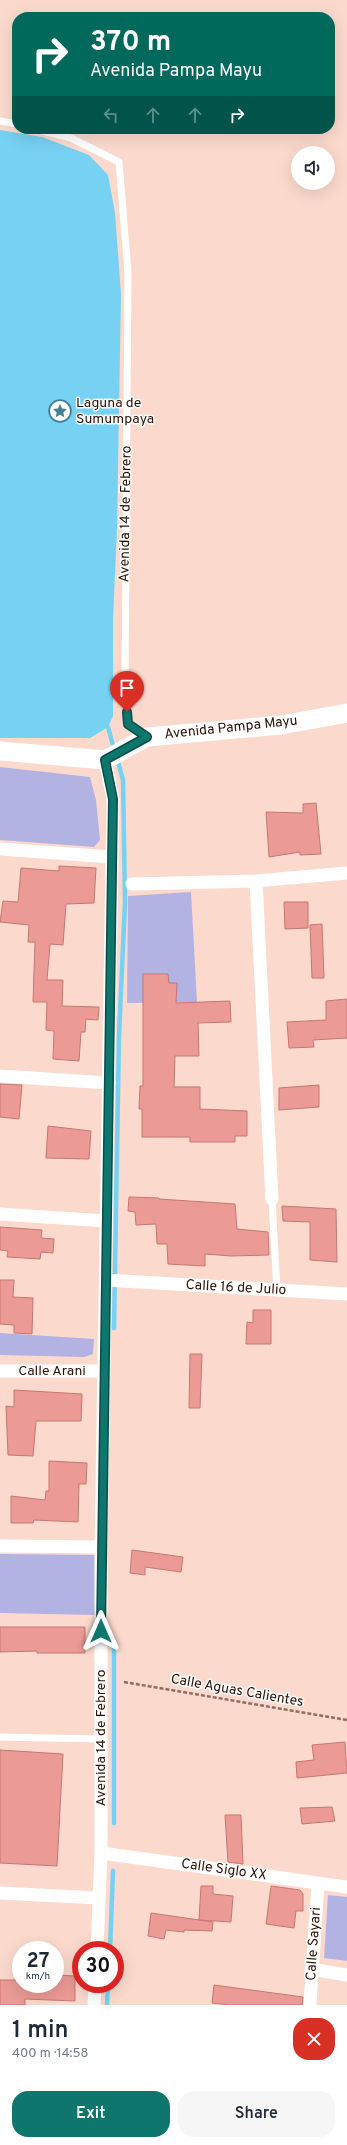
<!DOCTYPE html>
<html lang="en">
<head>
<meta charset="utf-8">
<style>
	body { margin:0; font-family:Overpass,sans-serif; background:#f6f6f7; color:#1f2937; height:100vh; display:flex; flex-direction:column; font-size:15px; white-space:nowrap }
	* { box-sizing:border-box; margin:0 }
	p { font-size:13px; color:#747a83 }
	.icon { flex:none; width:22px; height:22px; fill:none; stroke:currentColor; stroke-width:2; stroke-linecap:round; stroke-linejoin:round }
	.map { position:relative; height:2005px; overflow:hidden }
	.drawer { display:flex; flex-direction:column; background:#fff; flex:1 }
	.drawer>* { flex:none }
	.hud { position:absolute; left:12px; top:12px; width:323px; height:122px; border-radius:16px; box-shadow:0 4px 16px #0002; background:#00695c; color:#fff; overflow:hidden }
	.fabs { position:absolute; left:291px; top:146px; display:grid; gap:8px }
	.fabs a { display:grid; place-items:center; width:44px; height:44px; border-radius:50%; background:#fff; box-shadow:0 4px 16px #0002; font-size:20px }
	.speed { position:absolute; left:12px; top:1941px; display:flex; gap:8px; font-size:20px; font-weight:700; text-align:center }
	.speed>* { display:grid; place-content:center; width:52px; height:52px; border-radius:50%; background:#fff; box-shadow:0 4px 16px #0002; line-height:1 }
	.speed small { font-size:10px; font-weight:400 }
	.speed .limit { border:6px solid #d22; background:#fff; color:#111 }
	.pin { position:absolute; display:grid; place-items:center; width:34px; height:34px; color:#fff; margin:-41px -17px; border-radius:50% 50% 50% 0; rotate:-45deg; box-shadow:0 0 4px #0007 }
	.pin .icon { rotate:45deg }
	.me { position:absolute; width:44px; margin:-22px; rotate:0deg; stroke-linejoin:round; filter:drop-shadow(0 0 3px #0008) }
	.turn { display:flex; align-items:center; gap:14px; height:84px; padding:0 12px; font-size:18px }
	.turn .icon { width:52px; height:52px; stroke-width:2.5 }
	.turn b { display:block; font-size:28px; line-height:34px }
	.lanes { display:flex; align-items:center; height:38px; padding:0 12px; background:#0003; justify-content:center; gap:20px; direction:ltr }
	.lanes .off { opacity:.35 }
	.round { display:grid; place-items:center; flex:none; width:42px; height:42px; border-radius:16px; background:#f6f6f7 }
	.headline { display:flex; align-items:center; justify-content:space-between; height:68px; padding:0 12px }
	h1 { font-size:24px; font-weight:600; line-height:30px }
	.cta { display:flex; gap:8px; margin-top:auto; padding:8px 12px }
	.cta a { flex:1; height:46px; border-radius:16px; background:#0f766e; color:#fff; font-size:16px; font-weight:600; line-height:46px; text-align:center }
	.cta a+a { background:#f6f6f7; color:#1f2937 }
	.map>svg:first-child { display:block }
	.green { fill:#b2b3e3 }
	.water { fill:#76d1f2 }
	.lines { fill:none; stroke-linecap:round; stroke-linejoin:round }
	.stream { stroke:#76d1f2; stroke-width:4.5 }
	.building { fill:#eb9a95; stroke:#c77772 }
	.path { stroke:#8e7063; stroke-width:2.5; stroke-dasharray:4 2; stroke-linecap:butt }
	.lane { stroke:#fff; stroke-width:7 }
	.street { stroke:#fff; stroke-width:13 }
	.secondary { stroke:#fff; stroke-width:19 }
	.route-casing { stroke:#0a4d48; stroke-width:10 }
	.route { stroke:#0f766e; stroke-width:7 }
	.labels { text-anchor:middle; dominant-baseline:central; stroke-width:3; stroke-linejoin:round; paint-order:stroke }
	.poi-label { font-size:14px; fill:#2d1105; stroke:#fff; text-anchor:start }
	.street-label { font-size:14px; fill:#2d1105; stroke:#fff }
</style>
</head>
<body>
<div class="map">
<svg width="347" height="2005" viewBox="0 0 347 2005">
	<rect width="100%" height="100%" fill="#fbdacd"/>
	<path class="green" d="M 0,767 L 90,777 L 96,800 L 100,840 L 94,847 L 0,840 Z
		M 191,892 L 197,1002 L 127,1003 L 128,896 Z
		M 0,1333 L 94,1339 L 93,1354 L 84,1357 L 0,1355 Z
		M 0,1554 L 95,1555 L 95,1615 L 0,1613 Z
		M 328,1895 L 347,1897 L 347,1961 L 324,1958 Z"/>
	<path class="water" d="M 0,130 L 42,137 L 89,155 L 108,175 L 115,213 L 121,294 L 117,528 L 113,620 L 113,716 L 108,727 L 90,738 L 0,738 Z"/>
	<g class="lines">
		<path class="stream" d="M 108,727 L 114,749
			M 114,1328 L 119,1036 L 125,902 L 123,780 L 117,758
			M 114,1643 L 114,1823
			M 110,1950 L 113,1871
			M 107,2005 L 108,1984"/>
	</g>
	<path class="building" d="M 316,803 L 321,854 L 300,855 L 300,852 L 269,857 L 266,812 L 303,813 L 303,804 Z
		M 59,866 L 96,868 L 94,903 L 66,904 L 63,945 L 50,944 L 47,980 L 63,980 L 62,1006 L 99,1007 L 98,1020 L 86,1019 L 85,1032 L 81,1032 L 79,1061 L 53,1059 L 54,1031 L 46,1030 L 47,1002 L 33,1002 L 35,942 L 28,942 L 29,925 L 0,922 L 3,901 L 18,902 L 21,868 L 59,871 Z
		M 284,902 L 308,902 L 308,928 L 285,929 Z
		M 322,924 L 324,978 L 312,978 L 310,925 Z
		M 143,974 L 168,974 L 169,983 L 177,983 L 176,1003 L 230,1001 L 231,1022 L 198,1023 L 199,1056 L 175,1056 L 174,1087 L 200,1087 L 200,1109 L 247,1111 L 247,1136 L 235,1136 L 235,1142 L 190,1142 L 190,1137 L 142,1137 L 142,1109 L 139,1109 L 140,1086 L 143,1086 Z
		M 347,999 L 347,1038 L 313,1040 L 314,1047 L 289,1048 L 287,1022 L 326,1020 L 326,1001 Z
		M 0,1084 L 22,1085 L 19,1119 L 0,1117 Z
		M 319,1085 L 319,1107 L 279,1110 L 279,1088 Z
		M 48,1126 L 91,1131 L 89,1159 L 46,1158 Z
		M 129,1197 L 159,1198 L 159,1199 L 235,1204 L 237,1229 L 268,1232 L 269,1255 L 231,1256 L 205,1254 L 205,1266 L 168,1264 L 167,1244 L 157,1244 L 156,1224 L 136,1225 L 135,1212 L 128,1211 Z
		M 282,1206 L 336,1209 L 337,1262 L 310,1260 L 310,1222 L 283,1221 Z
		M 0,1227 L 42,1230 L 41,1238 L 54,1239 L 53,1253 L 41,1252 L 40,1259 L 7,1257 L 8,1251 L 0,1250 Z
		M 0,1280 L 14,1280 L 13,1297 L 33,1298 L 32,1334 L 14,1333 L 14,1325 L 0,1324 Z
		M 253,1310 L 271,1310 L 271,1344 L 246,1344 L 247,1322 L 253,1323 Z
		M 190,1354 L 202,1354 L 200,1408 L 189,1408 Z
		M 14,1390 L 82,1394 L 81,1421 L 36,1421 L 33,1456 L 8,1455 L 6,1406 L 14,1407 Z
		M 49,1461 L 87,1463 L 86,1484 L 79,1484 L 78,1522 L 34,1520 L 33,1523 L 11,1523 L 11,1496 L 45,1500 L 46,1491 L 49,1491 Z
		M 132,1550 L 183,1557 L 181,1572 L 145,1567 L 145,1575 L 130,1573 Z
		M 0,1627 L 85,1627 L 85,1653 L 37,1653 L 37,1651 L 0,1652 Z
		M 345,1742 L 347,1773 L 297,1778 L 296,1762 L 314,1760 L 312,1745 Z
		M 0,1750 L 63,1754 L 57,1866 L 0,1863 Z
		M 332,1807 L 335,1821 L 302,1824 L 300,1808 Z
		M 225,1815 L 241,1815 L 243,1864 L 228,1862 Z
		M 201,1886 L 213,1886 L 213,1894 L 233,1896 L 231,1922 L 199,1920 Z
		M 271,1886 L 300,1890 L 303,1894 L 303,1911 L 296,1911 L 294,1928 L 266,1924 Z
		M 151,1913 L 213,1922 L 212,1931 L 184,1930 L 184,1932 L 166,1930 L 164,1939 L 148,1936 Z
		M 58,1975 L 75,1976 L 75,2001 L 25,1999 L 25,2005 L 0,2005 L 0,1980 L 21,1980 L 21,1984 L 57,1984 Z
		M 214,1985 L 303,1997 L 302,2005 L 230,2005 L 212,2003 Z"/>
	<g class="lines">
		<path class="path" d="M 124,1682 L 347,1720"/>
		<path class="lane" d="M 0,121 L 17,124
			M 35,129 L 71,138 L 119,162 L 128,272 L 125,687 L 128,724 L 145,736
			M 272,1199 L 277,1291
			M 0,1737 L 100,1739"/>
		<path class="street" d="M 0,849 L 111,857
			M 256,881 L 272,1199
			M 132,884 L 256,881 L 347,873
			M 0,1076 L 109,1083
			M 0,1214 L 106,1221
			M 105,1280 L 347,1294
			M 0,1371 L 104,1371
			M 0,1546 L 101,1547
			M 101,1853 L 347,1887
			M 0,1893 L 99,1898
			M 97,1950 L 101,1853 L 101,1547 L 113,799 L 105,760
			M 311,1969 L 347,1975
			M 94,2005 L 95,1984
			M 310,2005 L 318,1884"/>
		<path class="secondary" d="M 0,751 L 105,760 L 147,737 L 281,725 L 347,713"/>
	</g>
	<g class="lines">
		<g class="route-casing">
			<path id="route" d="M 101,1631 L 113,799 L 105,760 L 147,737 L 128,724 L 127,712"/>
		</g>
		<use href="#route" class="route"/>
	</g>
	<defs>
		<g id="sight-ring" transform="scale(1.15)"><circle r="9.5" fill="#fff" stroke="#428096" stroke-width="1.5"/><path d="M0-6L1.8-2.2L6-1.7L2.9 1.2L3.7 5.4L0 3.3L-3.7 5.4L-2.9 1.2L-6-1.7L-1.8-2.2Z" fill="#428096"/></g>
	</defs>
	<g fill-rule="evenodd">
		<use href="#sight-ring" x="60" y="411"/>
	</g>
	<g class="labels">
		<g class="poi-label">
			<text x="76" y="403">Laguna de<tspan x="76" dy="16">Sumumpaya</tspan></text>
		</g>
		<g class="street-label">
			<text transform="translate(126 514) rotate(-89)">Avenida 14 de Febrero</text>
			<text transform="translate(231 728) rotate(-6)">Avenida Pampa Mayu</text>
			<text transform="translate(236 1288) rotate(3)">Calle 16 de Julio</text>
			<text x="52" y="1371">Calle Arani</text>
			<text transform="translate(237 1691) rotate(10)">Calle Aguas Calientes</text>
			<text transform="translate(101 1738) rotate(-90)">Avenida 14 de Febrero</text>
			<text transform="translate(224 1870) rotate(8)">Calle Siglo XX</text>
			<text transform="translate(314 1944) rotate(-86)">Calle Sayari</text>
		</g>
	</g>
</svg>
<div class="fabs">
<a><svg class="icon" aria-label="sound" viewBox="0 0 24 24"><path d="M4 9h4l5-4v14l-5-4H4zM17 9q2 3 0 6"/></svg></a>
</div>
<div class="speed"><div>27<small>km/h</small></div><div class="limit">30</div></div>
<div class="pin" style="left:127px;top:712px;background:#d93025"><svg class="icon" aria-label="arrive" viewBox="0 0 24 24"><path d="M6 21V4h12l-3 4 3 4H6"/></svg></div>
<svg class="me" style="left:101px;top:1631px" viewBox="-20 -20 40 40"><path d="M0-17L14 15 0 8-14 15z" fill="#0f766e" stroke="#fff" stroke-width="4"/></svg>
<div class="hud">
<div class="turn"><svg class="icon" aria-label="right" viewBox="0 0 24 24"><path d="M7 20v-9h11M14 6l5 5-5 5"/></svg><div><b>370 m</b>Avenida Pampa Mayu</div></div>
<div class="lanes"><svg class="icon off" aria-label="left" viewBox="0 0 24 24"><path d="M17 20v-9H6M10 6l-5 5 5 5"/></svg><svg class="icon off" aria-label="ahead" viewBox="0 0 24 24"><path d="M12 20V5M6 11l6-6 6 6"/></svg><svg class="icon off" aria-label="ahead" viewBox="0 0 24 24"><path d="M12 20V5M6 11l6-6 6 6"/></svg><svg class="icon" aria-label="right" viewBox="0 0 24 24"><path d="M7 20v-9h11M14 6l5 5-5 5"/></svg></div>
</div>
</div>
<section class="drawer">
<div class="headline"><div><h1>1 min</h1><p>400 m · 14:58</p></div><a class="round" style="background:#d93025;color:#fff"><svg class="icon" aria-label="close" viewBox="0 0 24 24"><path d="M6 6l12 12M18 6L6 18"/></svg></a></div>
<div class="cta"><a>Exit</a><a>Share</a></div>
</section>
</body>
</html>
